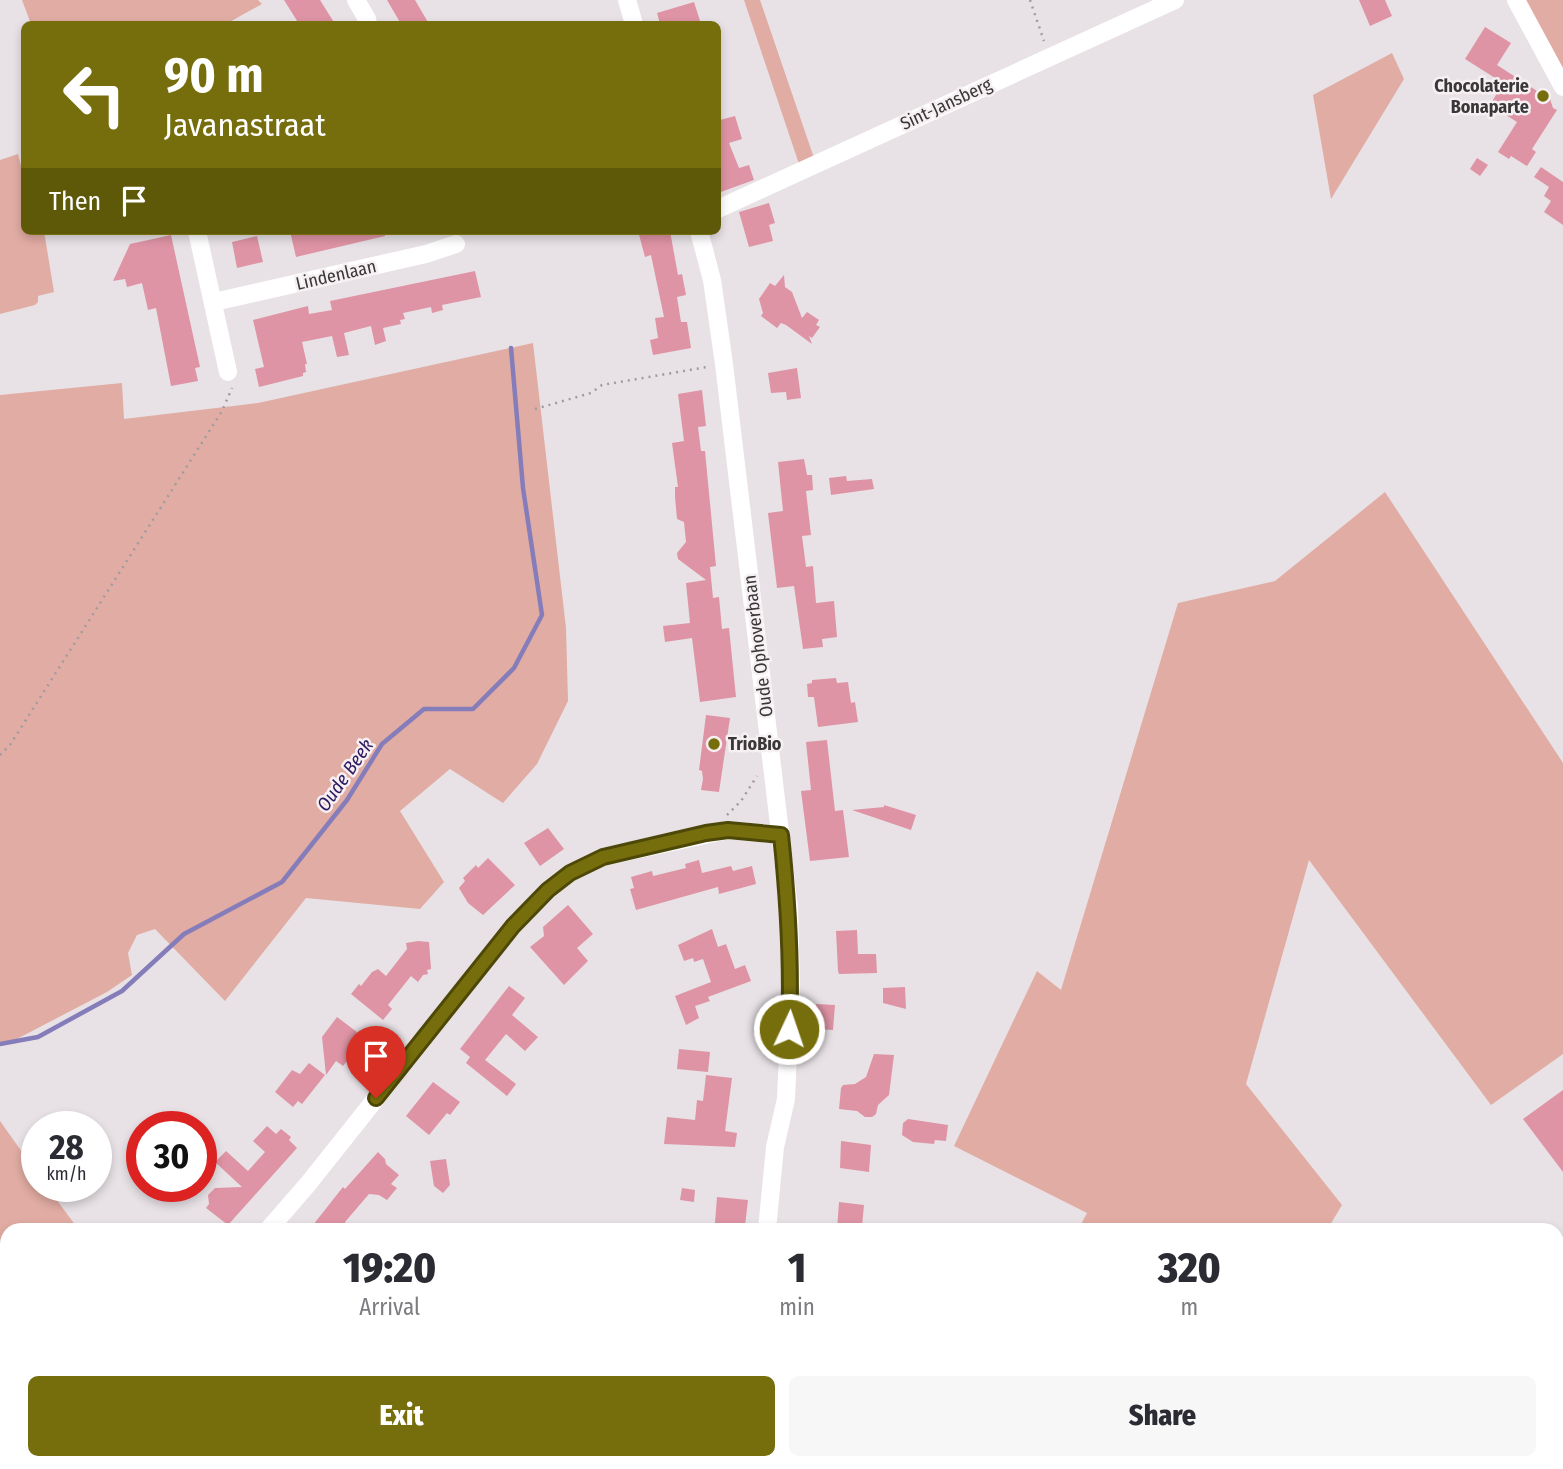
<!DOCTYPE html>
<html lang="en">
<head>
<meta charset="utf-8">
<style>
	body { margin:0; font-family:"Fira Sans Condensed",sans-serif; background:#f7f7f7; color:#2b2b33; height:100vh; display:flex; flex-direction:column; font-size:26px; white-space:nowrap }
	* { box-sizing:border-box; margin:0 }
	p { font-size:23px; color:#7c7c81 }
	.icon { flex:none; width:38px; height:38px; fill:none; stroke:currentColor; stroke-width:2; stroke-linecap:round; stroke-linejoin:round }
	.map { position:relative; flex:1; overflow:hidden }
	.panel { position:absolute; left:0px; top:1223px; width:1564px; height:247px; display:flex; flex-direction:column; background:#fff; border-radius:21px 21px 0 0; box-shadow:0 4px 10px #0003 }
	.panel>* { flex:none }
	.banner { position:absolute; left:21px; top:21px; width:700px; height:214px; border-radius:10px; box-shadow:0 4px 10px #0003; background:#766e0c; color:#fff; overflow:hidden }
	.speed { position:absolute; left:21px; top:1111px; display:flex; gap:14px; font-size:35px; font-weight:700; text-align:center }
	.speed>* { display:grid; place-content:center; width:91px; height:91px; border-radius:50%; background:#fff; box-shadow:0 4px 10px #0003; line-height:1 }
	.speed small { font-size:18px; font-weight:400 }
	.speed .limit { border:10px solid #d22; background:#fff; color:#111 }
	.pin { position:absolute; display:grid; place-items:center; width:60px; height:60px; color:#fff; margin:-72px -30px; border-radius:50% 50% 50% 0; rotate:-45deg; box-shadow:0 0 7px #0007 }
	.pin .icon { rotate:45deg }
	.me { position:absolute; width:77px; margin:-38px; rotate:3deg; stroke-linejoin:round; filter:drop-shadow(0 0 5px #0008) }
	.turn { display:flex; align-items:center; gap:24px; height:147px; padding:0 28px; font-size:32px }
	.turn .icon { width:91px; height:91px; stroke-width:2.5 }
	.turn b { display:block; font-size:49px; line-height:60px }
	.then { display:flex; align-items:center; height:66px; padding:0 28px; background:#0003; gap:14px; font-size:26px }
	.eta { display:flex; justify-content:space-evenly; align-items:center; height:119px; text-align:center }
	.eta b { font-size:42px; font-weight:800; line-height:49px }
	.button { display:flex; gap:14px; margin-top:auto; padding:14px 28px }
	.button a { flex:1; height:80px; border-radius:10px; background:#766e0c; color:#fff; font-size:28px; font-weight:800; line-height:80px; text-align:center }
	.button a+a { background:#f7f7f7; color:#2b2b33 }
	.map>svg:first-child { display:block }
	.green { fill:#e1aca3 }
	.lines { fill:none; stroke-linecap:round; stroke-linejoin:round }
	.stream { stroke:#857dba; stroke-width:4.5 }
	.building { fill:#de94a5 }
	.path { stroke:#a09c9e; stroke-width:2.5; stroke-dasharray:2 5; stroke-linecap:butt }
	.street { stroke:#fff; stroke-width:18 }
	.route-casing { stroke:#4d4808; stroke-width:18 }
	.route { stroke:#766e0c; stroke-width:12 }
	.poi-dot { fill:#766e0c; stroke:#f6f0f3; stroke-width:2.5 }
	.labels { text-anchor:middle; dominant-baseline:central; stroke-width:5; stroke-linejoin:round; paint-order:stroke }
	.poi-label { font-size:18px; font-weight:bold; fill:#393738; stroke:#f6f0f3; text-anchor:end }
	.street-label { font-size:18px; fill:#393738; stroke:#f6f0f3 }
	.water-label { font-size:19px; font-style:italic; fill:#2e1961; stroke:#f6f0f3 }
</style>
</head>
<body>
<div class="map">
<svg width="1563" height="1469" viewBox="0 0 1563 1469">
	<rect width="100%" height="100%" fill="#e8e2e6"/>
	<path class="green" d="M 22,0 L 258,0 L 262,4 L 226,24 L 31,24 Z
		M 744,0 L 760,0 L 814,158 L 799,164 Z
		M 1525,0 L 1563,0 L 1563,72 Z
		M 1392,53 L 1404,79 L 1331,199 L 1313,95 Z
		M 18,154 L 22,170 L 24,170 L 24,231 L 44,231 L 54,292 L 38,296 L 38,302 L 35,305 L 0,314 L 0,160 Z
		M 533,343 L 566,628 L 568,701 L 537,764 L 503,803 L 450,769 L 400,811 L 444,882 L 420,909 L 306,898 L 225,1001 L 155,929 L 137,935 L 128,953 L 132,975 L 107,992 L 13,1041 L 0,1045 L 0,395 L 122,383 L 124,419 L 258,403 Z
		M 1385,492 L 1563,763 L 1563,1054 L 1491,1105 L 1309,860 L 1246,1084 L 1342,1205 L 1327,1230 L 1078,1230 L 1087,1213 L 954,1146 L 1037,971 L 1061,990 L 1178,603 L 1275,581 Z
		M 0,1121 L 37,1173 L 37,1186 L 47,1187 L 79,1230 L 7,1230 L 7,1313 L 0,1316 Z
		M 1048,1463 L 1269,1463 L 1274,1469 L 1057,1469 Z"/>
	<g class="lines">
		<path class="stream" d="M 0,1044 L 38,1037 L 122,991 L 184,934 L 282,882 L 347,800 L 382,744 L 424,709 L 473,709 L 514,668 L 542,615 L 523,488 L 511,348"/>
	</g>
	<path class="building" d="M 284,0 L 320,0 L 335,24 L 299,24 Z
		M 387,0 L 415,0 L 429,24 L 401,24 Z
		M 1359,0 L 1385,0 L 1392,16 L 1370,26 Z
		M 694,2 L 701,24 L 660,24 L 657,13 Z
		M 1485,27 L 1511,43 L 1497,65 L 1537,91 L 1547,90 L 1553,108 L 1557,110 L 1532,149 L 1536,152 L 1527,166 L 1511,156 L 1509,159 L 1498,152 L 1517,122 L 1490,105 L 1503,83 L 1465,59 Z
		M 718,115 L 720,120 L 735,116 L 742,139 L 729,143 L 739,168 L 749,165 L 754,180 L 718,193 Z
		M 1477,158 L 1488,165 L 1480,176 L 1470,169 Z
		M 1541,167 L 1563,182 L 1563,225 L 1544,212 L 1551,201 L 1544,196 L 1549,187 L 1534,177 Z
		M 769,203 L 775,223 L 769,225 L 773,241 L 749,247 L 739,212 Z
		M 290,231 L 384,231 L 385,236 L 296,257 Z
		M 638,231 L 670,231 L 678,275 L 682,274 L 686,295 L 677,297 L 681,322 L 687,322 L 691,348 L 653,355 L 650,340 L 658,338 L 655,318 L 664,317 L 651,255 L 645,257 Z
		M 171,235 L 200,367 L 195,368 L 198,381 L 171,386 L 156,308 L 148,310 L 142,283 L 127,287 L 125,279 L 113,281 L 130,244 Z
		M 257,236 L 263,262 L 237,268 L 232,242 Z
		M 475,271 L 481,297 L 442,305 L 443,310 L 432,313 L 431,307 L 403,313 L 405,319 L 400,320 L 401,324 L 383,328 L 386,341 L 375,345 L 371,326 L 344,333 L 349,355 L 337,357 L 332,336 L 302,342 L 307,364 L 305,364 L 306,372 L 303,373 L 303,376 L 259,387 L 255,369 L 264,367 L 253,320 L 308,306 L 309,314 L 332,310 L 330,301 Z
		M 784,275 L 785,287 L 792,292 L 802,318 L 807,312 L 819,320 L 816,325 L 820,327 L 812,338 L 809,336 L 812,344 L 786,325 L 781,323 L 777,328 L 761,316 L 763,313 L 759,299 L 770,283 L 775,286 Z
		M 797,368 L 801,398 L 787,400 L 786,392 L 771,393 L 768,373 Z
		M 702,390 L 706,426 L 698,427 L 701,451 L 705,451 L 716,566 L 710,567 L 713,598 L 719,597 L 722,629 L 729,628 L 736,697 L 700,702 L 692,638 L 665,642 L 663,626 L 690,623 L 686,583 L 706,580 L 678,559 L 677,553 L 686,542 L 684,522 L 677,519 L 675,497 L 675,487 L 678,487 L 672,443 L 684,441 L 678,394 Z
		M 804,459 L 807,475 L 812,475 L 813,490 L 806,491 L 811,535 L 802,536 L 806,567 L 813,566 L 816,603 L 834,601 L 837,637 L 822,639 L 823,647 L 803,649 L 794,586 L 777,588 L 768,513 L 783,511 L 778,462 Z
		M 846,476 L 847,481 L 872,479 L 874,489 L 831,495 L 829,478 Z
		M 836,678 L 837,683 L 848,682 L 851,703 L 855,702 L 858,722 L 818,727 L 814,697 L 808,697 L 807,684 L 812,683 L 812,680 Z
		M 706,715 L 730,718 L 719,792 L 701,790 L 703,779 L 702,771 L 699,770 Z
		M 827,740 L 835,811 L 843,810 L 849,857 L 810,861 L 801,791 L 811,790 L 806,742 Z
		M 884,805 L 916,815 L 911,830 L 852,810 L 884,807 Z
		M 548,828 L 564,849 L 540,866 L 524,843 Z
		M 488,858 L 515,885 L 483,915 L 468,903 L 459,888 L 465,881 L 463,878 L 476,865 L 478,868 Z
		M 699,860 L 702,873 L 731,866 L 733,871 L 752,866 L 756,884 L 719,894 L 718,887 L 636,910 L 630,889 L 634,888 L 631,877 L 652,871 L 653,876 L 686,868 L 685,864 Z
		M 568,905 L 593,934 L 577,948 L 588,961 L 564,985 L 530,947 L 544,936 L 543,927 Z
		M 712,929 L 718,947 L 726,944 L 735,969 L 745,965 L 751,981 L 708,997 L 710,1001 L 695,1006 L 699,1018 L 686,1025 L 675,996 L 711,982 L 703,959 L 694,962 L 693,958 L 684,961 L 678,945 Z
		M 857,930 L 858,954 L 876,954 L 877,973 L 839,974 L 838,971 L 836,931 Z
		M 418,941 L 429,942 L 431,969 L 427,970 L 428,974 L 423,975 L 418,982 L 411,976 L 388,1005 L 392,1009 L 383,1020 L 351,994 L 359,984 L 361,986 L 372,972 L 378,969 L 386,976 L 407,949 L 406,943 Z
		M 509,986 L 525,998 L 512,1015 L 538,1037 L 525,1051 L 506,1034 L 485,1060 L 516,1084 L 507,1096 L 466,1063 L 470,1057 L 460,1049 Z
		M 905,987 L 906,1009 L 883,1003 L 883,988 Z
		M 816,1004 L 835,1005 L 833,1030 L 815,1029 Z
		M 337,1017 L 357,1032 L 358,1046 L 343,1066 L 336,1061 L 326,1075 L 322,1037 Z
		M 679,1049 L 710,1052 L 708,1072 L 677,1069 Z
		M 874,1054 L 894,1055 L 889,1095 L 878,1105 L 876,1114 L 872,1117 L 865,1117 L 857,1111 L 839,1109 L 841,1088 L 843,1085 L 855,1084 L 866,1077 Z
		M 309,1063 L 325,1075 L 302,1104 L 298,1101 L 293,1107 L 275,1092 L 292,1070 L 300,1074 Z
		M 706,1075 L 732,1078 L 725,1131 L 737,1133 L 735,1147 L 664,1144 L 667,1117 L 695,1120 L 697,1100 L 703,1101 Z
		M 433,1082 L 460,1102 L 450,1115 L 447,1113 L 429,1135 L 406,1116 Z
		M 1563,1090 L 1563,1172 L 1523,1119 Z
		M 908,1119 L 948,1125 L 946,1141 L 935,1140 L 934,1144 L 913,1142 L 902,1135 L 903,1123 Z
		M 267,1126 L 276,1134 L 281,1129 L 291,1137 L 289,1140 L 297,1148 L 228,1225 L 206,1208 L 209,1204 L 208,1195 L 215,1188 L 242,1187 L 215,1162 L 226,1151 L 248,1171 L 265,1152 L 253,1141 Z
		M 841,1141 L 871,1145 L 869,1172 L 840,1168 Z
		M 378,1152 L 385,1159 L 386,1164 L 399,1175 L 391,1184 L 397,1188 L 387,1200 L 379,1195 L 369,1194 L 345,1222 L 347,1224 L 341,1230 L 309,1230 L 343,1187 L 345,1189 Z
		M 446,1159 L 450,1185 L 443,1193 L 434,1186 L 430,1161 Z
		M 682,1188 L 695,1190 L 694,1202 L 680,1200 Z
		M 717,1197 L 748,1200 L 745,1226 L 715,1223 Z
		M 839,1202 L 864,1205 L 862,1226 L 858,1225 L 858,1230 L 837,1230 Z"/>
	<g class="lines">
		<path class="path" d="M 1030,0 L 1044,41
			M 535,409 L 591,393 L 602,385 L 707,367
			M 0,755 L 10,745 L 222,411 L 232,388
			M 727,815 L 741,801 L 757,776"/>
		<path class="street" d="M 356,0 L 367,19 L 368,24
			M 627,0 L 634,24
			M 1516,0 L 1563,87
			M 718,209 L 1175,0
			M 197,231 L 228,372
			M 699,231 L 712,280 L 724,364 L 789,908 L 791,983 L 786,1099 L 775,1147 L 767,1230
			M 214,302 L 426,254 L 456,244
			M 268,1230 L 308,1184 L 513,926 L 548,890 L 570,873 L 603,857 L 728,830 L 781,835
			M 59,1469 L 65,1463
			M 743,1469 L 744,1463"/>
	</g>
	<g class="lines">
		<g class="route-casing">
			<path id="route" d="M 376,1098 L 513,926 L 548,890 L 570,873 L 603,857 L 706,833 L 728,830 L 781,835 C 788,901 792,963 789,1029"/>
		</g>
		<use href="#route" class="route"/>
	</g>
	<g class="poi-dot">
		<circle cx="1543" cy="96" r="7"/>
		<circle cx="714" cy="744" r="7"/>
	</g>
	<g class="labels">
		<g class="poi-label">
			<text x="1529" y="86">Chocolaterie<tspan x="1529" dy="21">Bonaparte</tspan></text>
			<text x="728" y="744" text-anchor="start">TrioBio</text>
		</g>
		<g class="street-label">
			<text transform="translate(946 104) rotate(-25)">Sint-Jansberg</text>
			<text transform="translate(336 275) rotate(-13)">Lindenlaan</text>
			<text transform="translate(758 646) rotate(-97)">Oude Ophoverbaan</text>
		</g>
		<g class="water-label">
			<text transform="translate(345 775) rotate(-55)">Oude Beek</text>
		</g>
	</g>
</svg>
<div class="speed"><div>28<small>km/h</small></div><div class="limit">30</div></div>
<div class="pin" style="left:376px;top:1098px;background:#d93025"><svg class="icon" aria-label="arrive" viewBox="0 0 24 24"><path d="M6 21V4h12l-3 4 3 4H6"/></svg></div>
<svg class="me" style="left:789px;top:1029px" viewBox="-20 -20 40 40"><circle r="17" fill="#766e0c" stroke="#fff" stroke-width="3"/><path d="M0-11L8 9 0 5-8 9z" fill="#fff"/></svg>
<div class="banner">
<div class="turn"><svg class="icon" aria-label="left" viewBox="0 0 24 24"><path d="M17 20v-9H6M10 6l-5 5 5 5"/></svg><div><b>90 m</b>Javanastraat</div></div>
<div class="then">Then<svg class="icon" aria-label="arrive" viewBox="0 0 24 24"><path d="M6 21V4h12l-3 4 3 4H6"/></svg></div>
</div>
<section class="panel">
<div class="eta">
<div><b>19:20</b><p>Arrival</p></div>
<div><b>1</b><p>min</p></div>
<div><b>320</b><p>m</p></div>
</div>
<div class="button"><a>Exit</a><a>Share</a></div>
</section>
</div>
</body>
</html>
